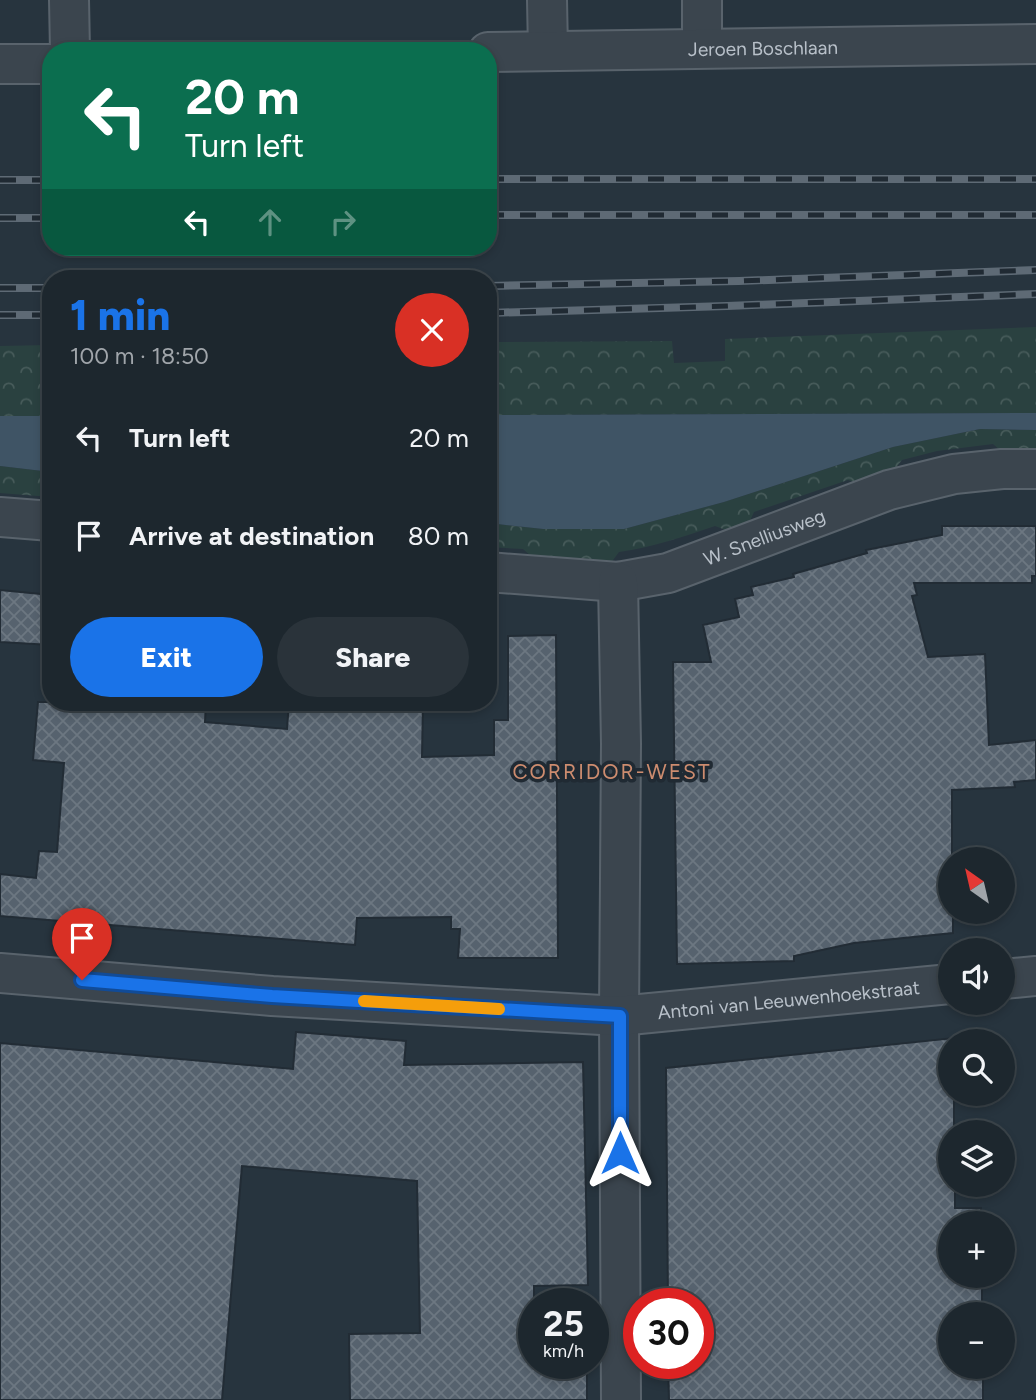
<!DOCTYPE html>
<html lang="en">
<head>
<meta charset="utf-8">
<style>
	body { margin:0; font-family:Figtree,sans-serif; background:#2a333a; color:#f1f3f6; height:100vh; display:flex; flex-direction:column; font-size:26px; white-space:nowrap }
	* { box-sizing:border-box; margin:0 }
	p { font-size:23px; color:#a0a5aa }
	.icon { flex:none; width:38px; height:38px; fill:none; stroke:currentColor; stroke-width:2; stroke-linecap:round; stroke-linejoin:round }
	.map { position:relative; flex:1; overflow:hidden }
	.side { position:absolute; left:42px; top:270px; width:455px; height:441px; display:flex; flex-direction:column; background:#1d272e; border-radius:28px; box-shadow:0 4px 10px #0003,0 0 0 2px #3b444a }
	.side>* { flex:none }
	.guide { position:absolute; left:42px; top:42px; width:455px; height:214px; border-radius:28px; box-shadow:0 4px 10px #0003,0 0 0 2px #3b444a; background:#0b6e4f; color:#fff; overflow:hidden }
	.needle { width:46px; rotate:326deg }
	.tools { position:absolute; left:938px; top:847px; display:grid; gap:14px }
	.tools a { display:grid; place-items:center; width:77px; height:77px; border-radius:50%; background:#1d272e; box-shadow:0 4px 10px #0003,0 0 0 2px #3b444a; font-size:35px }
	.speed { position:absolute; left:518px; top:1288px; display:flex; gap:14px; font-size:35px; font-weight:700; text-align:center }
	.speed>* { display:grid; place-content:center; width:91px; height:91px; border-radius:50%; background:#1d272e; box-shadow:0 4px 10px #0003,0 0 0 2px #3b444a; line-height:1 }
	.speed small { font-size:18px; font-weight:400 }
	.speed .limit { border:10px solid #d22; background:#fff; color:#111 }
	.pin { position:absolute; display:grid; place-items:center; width:60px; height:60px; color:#fff; margin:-72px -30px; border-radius:50% 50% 50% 0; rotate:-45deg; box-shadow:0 0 7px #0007 }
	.pin .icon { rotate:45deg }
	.me { position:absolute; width:77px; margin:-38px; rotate:0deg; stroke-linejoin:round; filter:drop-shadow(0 0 5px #0008) }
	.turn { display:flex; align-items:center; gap:24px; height:147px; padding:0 28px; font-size:32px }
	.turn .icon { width:91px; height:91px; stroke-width:2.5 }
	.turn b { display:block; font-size:49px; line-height:60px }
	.lanes { display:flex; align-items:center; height:66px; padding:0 28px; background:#0003; justify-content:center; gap:35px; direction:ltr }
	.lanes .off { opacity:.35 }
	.round { display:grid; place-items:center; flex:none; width:74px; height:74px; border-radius:37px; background:#2a333a }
	.headline { display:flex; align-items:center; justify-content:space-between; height:119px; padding:0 28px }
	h1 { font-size:42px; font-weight:800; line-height:52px; color:#1a73e8 }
	.cta { display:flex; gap:14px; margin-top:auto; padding:14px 28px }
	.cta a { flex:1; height:80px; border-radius:42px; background:#1a73e8; color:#fff; font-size:28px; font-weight:800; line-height:80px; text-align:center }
	.cta a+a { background:#2a333a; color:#f1f3f6 }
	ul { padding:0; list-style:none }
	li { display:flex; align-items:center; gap:21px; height:98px; padding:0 28px }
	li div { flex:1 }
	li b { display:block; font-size:26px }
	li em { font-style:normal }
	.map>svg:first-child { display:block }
	.forest { fill:url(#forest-crowns) }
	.water { fill:#3f5465 }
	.building { fill:url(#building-cross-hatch); stroke:#222c35; stroke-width:2 }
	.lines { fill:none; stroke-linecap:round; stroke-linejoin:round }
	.minor-casing { stroke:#59636c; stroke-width:42 }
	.minor { stroke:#3b454e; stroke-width:38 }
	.rail-casing { stroke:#5e6a75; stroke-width:8 }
	.rail { stroke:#202a33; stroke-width:5; stroke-dasharray:16; stroke-linecap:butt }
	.route-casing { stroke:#114b97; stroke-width:18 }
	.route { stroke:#1a73e8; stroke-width:12 }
	.slow { stroke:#f59e0b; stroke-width:12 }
	.labels { text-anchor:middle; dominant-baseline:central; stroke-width:7; stroke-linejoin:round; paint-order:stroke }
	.street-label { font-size:19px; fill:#b8c0c9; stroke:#202a33 }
	.neighbourhood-label { font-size:21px; letter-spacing:2px; fill:#cd8c6f; stroke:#202a33 }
</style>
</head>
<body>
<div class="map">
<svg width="1036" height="1400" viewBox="0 0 1036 1400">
	<defs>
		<pattern id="forest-crowns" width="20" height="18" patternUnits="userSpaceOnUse" patternTransform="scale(1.75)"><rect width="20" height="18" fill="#2a4140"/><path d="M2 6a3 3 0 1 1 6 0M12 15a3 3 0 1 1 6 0" fill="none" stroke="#475b5a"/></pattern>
		<pattern id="building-cross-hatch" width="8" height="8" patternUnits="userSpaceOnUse" patternTransform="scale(1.75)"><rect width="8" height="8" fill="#56626e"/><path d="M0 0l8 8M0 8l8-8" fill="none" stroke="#6c7781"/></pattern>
	</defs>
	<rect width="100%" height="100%" fill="#27343e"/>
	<path class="forest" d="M 1036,327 L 1036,413 L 488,415 L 488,342 L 672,341 L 674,363 L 725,361 L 725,339 Z
		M 51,345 L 51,416 L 0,416 L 0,346 Z
		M 980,429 L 1036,430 L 1036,452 L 1007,456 L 993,444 L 937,451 L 902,460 L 889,477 L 863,486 L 848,480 L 754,512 L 747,527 L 731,532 L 715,526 C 683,537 653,547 619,552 L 610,564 L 539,563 L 523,549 L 488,547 L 488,523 L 543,529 L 624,529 L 724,502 L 893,447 Z
		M 0,466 L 51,472 L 51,497 L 0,493 Z"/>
	<path class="water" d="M 1036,413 L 1036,430 L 980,429 L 893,447 L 724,502 L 624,529 L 543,529 L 488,523 L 488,415 Z
		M 0,416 L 51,416 L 51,472 L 0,466 Z"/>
	<path class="building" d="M 942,526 L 1036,526 L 1036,576 L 1032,576 L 1032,583 L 914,583 L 917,595 L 912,596 L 928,657 L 985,654 L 989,745 L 1036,740 L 1036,780 L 1014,782 L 1015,787 L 952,790 L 952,859 L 950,859 L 950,912 L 953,912 L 953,933 L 854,943 L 794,956 L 794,961 L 677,964 L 673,662 L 711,662 L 703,625 L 739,617 L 735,599 L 753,595 L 751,587 L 794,577 L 793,574 L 867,553 L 866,550 L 942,535 Z
		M 0,590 L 51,595 L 51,645 L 0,642 Z
		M 556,635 L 558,958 L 458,958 L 460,929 L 451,929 L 451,917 L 357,918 L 355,945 L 0,916 L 0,874 L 36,878 L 39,851 L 57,852 L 64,763 L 33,760 L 38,702 L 206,702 L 205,722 L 287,729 L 289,702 L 423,702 L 422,757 L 494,755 L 494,720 L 508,720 L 508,636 Z
		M 296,1032 L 406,1041 L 404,1065 L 583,1062 L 588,1285 L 534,1286 L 534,1363 L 587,1363 L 587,1400 L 350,1400 L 349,1334 L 420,1333 L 417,1181 L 242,1166 L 222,1400 L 0,1400 L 0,1043 L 293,1069 Z
		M 954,1038 L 954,1041 L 950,1041 L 950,1094 L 954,1094 L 954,1132 L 950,1132 L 950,1185 L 955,1185 L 955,1208 L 981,1208 L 981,1223 L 950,1223 L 950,1276 L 982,1276 L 982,1314 L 950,1314 L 950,1367 L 983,1367 L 983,1400 L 669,1400 L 668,1363 L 698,1363 L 698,1304 L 668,1304 L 666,1068 Z"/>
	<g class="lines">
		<g class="minor-casing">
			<g id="minor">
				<path d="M 69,0 L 70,51"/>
				<path d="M 547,0 L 548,50"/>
				<path d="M 702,0 L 702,48"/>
				<path id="s1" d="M 488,52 L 1036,44"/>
				<path d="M 0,64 L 51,64"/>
				<path d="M 0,517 L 51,521"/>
				<path id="s2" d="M 488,572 L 618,582 L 668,573 L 889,490 L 954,474 L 1002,469 L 1036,469"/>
				<path d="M 618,582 L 621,744 L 619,1016 L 621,1400"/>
				<path id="s3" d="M 0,973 L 272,996 L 619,1016 L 950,984"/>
				<path d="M 1003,979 L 1036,976"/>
			</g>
		</g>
		<use href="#minor" class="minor"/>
		<g class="rail-casing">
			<path id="rail" d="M 488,179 L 1036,179
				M 0,180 L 51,180
				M 488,215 L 1036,215
				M 0,218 L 51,218
				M 488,286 L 739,281 L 1036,270
				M 0,288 L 51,288
				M 488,313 L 727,306 L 1036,294
				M 0,315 L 51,315"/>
		</g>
		<use href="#rail" class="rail"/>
	</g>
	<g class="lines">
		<g class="route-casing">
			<path id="route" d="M 82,980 L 272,996 L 620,1016 L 620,1153"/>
		</g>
		<use href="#route" class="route"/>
		<path class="slow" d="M 364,1001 L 499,1009"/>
	</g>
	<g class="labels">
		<g class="street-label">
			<text stroke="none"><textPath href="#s1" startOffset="275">Jeroen Boschlaan</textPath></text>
			<text stroke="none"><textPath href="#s2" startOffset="284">W. Snelliusweg</textPath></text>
			<text stroke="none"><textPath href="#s3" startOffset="791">Antoni van Leeuwenhoekstraat</textPath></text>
		</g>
		<g class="neighbourhood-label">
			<text x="612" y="771">CORRIDOR-WEST</text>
		</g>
	</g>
</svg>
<div class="tools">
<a><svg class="needle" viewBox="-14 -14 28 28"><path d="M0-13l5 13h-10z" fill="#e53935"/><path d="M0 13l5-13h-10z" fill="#a0a5aa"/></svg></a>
<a><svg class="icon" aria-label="sound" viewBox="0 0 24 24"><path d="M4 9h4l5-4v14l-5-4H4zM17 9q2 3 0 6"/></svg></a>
<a><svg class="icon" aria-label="search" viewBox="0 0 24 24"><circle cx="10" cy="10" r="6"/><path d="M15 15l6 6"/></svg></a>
<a><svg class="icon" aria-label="layers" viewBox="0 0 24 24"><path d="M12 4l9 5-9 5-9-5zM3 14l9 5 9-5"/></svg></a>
<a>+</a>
<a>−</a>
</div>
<div class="speed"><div>25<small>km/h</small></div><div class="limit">30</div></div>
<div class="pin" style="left:82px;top:980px;background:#d93025"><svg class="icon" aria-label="arrive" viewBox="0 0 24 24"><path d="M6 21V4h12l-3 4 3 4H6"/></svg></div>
<svg class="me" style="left:620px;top:1153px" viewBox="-20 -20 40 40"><path d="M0-17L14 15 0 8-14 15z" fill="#1a73e8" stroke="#fff" stroke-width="4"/></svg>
<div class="guide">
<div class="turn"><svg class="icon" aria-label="left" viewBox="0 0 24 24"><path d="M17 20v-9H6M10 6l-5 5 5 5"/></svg><div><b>20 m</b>Turn left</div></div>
<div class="lanes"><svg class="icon" aria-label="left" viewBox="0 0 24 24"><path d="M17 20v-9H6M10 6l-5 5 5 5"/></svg><svg class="icon off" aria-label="ahead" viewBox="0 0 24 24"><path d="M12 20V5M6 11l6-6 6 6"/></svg><svg class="icon off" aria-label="right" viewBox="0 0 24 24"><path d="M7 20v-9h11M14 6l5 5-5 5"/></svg></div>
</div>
<section class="side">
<div class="headline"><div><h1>1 min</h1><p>100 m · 18:50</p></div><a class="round" style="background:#d93025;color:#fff"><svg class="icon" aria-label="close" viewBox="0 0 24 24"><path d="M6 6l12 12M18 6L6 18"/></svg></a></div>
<ul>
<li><svg class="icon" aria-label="left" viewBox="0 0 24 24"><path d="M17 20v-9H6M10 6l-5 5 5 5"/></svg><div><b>Turn left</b></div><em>20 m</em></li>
<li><svg class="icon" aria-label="arrive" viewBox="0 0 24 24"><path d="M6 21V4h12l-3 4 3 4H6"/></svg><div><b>Arrive at destination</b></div><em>80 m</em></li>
</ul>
<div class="cta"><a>Exit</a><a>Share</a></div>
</section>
</div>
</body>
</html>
